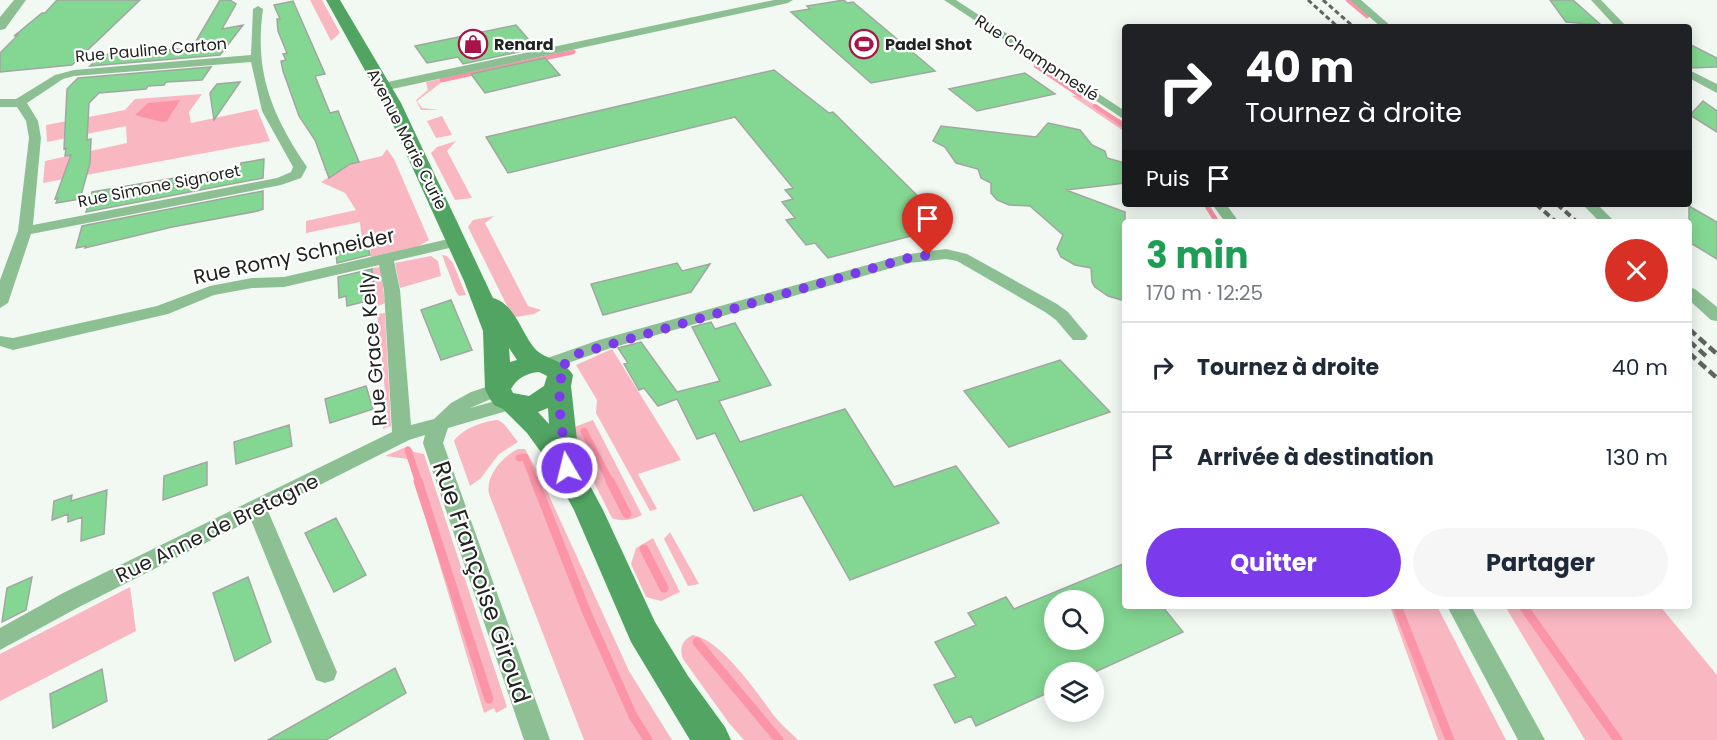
<!DOCTYPE html>
<html lang="fr">
<head>
<meta charset="utf-8">
<style>
	body { margin:0; font-family:Poppins,sans-serif; background:#f6f6f7; color:#1f2937; height:100vh; display:flex; flex-direction:column; font-size:22px; white-space:nowrap }
	* { box-sizing:border-box; margin:0 }
	p { font-size:20px; color:#747a83 }
	.icon { flex:none; width:33px; height:33px; fill:none; stroke:currentColor; stroke-width:2; stroke-linecap:round; stroke-linejoin:round }
	.map { position:relative; flex:1; overflow:hidden }
	.drawer { position:absolute; left:1122px; top:219px; width:570px; height:390px; display:flex; flex-direction:column; background:#fff; border-radius:6px; box-shadow:0 3px 15px #0003 }
	.drawer>* { flex:none }
	.hud { position:absolute; left:1122px; top:24px; width:570px; height:183px; border-radius:6px; box-shadow:0 3px 15px #0003; background:#202124; color:#fff; overflow:hidden }
	.controls { position:absolute; left:1044px; top:590px; display:grid; gap:12px }
	.controls a { display:grid; place-items:center; width:60px; height:60px; border-radius:50%; background:#fff; box-shadow:0 3px 15px #0003; font-size:30px }
	.pin { position:absolute; display:grid; place-items:center; width:51px; height:51px; color:#fff; margin:-62px -26px; border-radius:50% 50% 50% 0; rotate:-45deg; box-shadow:0 0 6px #0007 }
	.pin .icon { rotate:45deg }
	.me { position:absolute; width:66px; margin:-33px; rotate:352deg; stroke-linejoin:round; filter:drop-shadow(0 0 4px #0008) }
	.turn { display:flex; align-items:center; gap:21px; height:126px; padding:0 24px; font-size:27px }
	.turn .icon { width:78px; height:78px; stroke-width:2.5 }
	.turn b { display:block; font-size:42px; line-height:51px }
	.then { display:flex; align-items:center; height:57px; padding:0 24px; background:#0003; gap:12px; font-size:22px }
	.round { display:grid; place-items:center; flex:none; width:63px; height:63px; border-radius:32px; background:#f6f6f7 }
	.summary { display:flex; align-items:center; justify-content:space-between; height:102px; padding:0 24px }
	h1 { font-size:36px; font-weight:700; line-height:45px; color:#1e9e55 }
	.cta { display:flex; gap:12px; margin-top:auto; padding:12px 24px }
	.cta a { flex:1; height:69px; border-radius:36px; background:#7c3aed; color:#fff; font-size:24px; font-weight:700; line-height:69px; text-align:center }
	.cta a+a { background:#f6f6f7; color:#1f2937 }
	ul { padding:0; list-style:none }
	li { display:flex; align-items:center; gap:18px; height:90px; padding:0 24px; border-top:2px solid #e0e1e3 }
	li div { flex:1 }
	li b { display:block; font-size:22px }
	li em { font-style:normal }
	.map>svg:first-child { display:block }
	.green { fill:#f9b7c2 }
	.water { fill:#fc94a8 }
	.lines { fill:none; stroke-linecap:round; stroke-linejoin:round }
	.stream-far3 { stroke:#fc94a8; stroke-width:4.5 }
	.stream-far2 { stroke:#fc94a8; stroke-width:5 }
	.stream-far1 { stroke:#fc94a8; stroke-width:7 }
	.stream { stroke:#fc94a8; stroke-width:9 }
	.building { fill:#84d792; stroke:#a0a7a1; stroke-width:1.5; fill-rule:evenodd }
	.minor { fill:#8cc093; fill-rule:evenodd }
	.tertiary { fill:#8cc093; fill-rule:evenodd }
	.secondary { fill:#51a462; fill-rule:evenodd }
	.rail-far2 { stroke:#616562; stroke-width:3; stroke-dasharray:5 3; stroke-linecap:butt }
	.rail-far1 { stroke:#616562; stroke-width:4; stroke-dasharray:7 4; stroke-linecap:butt }
	.rail { stroke:#616562; stroke-width:4.5; stroke-dasharray:9 4.5; stroke-linecap:butt }
	.route { stroke:#7c3aed; stroke-width:10; stroke-dasharray:0 18 }
	.labels { text-anchor:middle; dominant-baseline:central; stroke-width:4.5; stroke-linejoin:round; paint-order:stroke }
	.far-poi-label { font-size:16px; font-weight:bold; fill:#212321; stroke:#fff; text-anchor:start }
	.far-street-label { font-size:16px; fill:#212321; stroke:#fff }
	.street-label { font-size:20px; fill:#212321; stroke:#fff }
	.near-street-label { font-size:24px; fill:#212321; stroke:#fff }
</style>
</head>
<body>
<div class="map">
<svg width="1717" height="740" viewBox="0 0 1717 740">
	<rect width="100%" height="100%" fill="#f2f9f3"/>
	<path class="green" d="M 310,0 L 322,0 L 340,33 L 331,41 Z
		M 575,50 L 577,52 L 442,82 L 417,101 L 422,108 L 439,110 L 421,110 L 416,100 L 428,90 L 426,82 Z
		M 202,94 L 189,112 L 191,123 L 257,109 L 270,141 L 43,183 L 45,161 L 127,143 L 126,126 L 47,142 L 46,125 L 125,110 L 135,99 Z
		M 1078,95 L 1125,123 L 1125,132 L 1072,96 Z
		M 442,116 L 452,135 L 436,138 L 427,121 Z
		M 456,141 L 447,151 L 472,198 L 455,200 L 431,153 L 437,147 Z
		M 387,149 L 394,159 L 429,240 L 419,246 L 371,257 L 369,240 L 362,241 L 360,222 L 306,233 L 306,221 L 356,210 L 345,193 L 321,182 L 339,171 L 322,170 L 382,156 Z
		M 494,216 L 485,223 L 528,306 L 541,310 L 534,314 L 516,317 L 510,312 L 468,227 L 473,220 Z
		M 442,255 L 447,256 L 453,263 L 466,295 L 459,296 L 456,292 Z
		M 431,256 L 438,261 L 441,276 L 400,288 L 395,263 Z
		M 381,267 L 385,303 L 376,307 L 372,268 Z
		M 385,313 L 391,426 L 383,429 L 385,391 L 377,314 Z
		M 612,349 L 681,460 L 638,474 L 657,509 L 650,511 L 596,413 L 597,400 L 576,365 Z
		M 498,420 L 504,424 L 518,442 L 499,454 L 480,479 L 470,486 L 454,441 C 462,429 483,421 498,420 Z
		M 593,420 L 642,515 C 633,520 621,522 612,518 L 576,447 L 572,428 Z
		M 408,446 L 414,452 L 424,454 L 507,707 L 496,713 L 494,708 L 484,713 L 408,459 L 385,456 Z
		M 518,449 L 525,449 L 541,478 L 629,671 L 672,740 L 584,740 L 489,494 C 485,476 503,456 518,449 Z
		M 670,532 L 699,584 L 688,586 L 664,539 Z
		M 653,538 L 680,592 L 661,601 L 646,597 L 631,564 L 636,548 Z
		M 130,587 L 136,631 L 0,701 L 0,654 Z
		M 1390,606 L 1437,606 L 1506,740 L 1438,740 Z
		M 1505,606 L 1660,606 L 1717,675 L 1717,740 L 1585,740 Z
		M 693,635 C 720,640 753,687 769,709 C 776,720 788,730 798,740 L 744,740 L 729,723 L 683,659 C 679,648 682,640 693,635 Z"/>
	<path class="water" d="M 180,100 L 167,121 L 162,122 L 135,115 L 148,103 Z"/>
	<g class="lines">
		<path class="stream-far3" d="M 1348,0 L 1367,16
			M 1036,66 L 1081,96
			M 442,80 L 573,52
			M 1095,106 L 1122,124"/>
		<path class="stream-far2" d="M 1119,122 L 1125,126
			M 1207,206 L 1217,222"/>
		<path class="stream-far1" d="M 584,431 L 611,483
			M 408,450 L 419,483
			M 519,458 L 525,457 L 535,483"/>
		<path class="stream" d="M 418,481 L 489,699
			M 535,481 L 587,613 L 633,716 L 648,740
			M 610,481 L 627,514
			M 644,549 L 664,588
			M 1397,606 L 1450,740
			M 1523,606 L 1618,740
			M 697,642 L 779,740"/>
	</g>
	<path class="building" d="M 57,0 L 140,0 L 72,65 L 0,72 L 0,53 L 18,35 L 14,36 L 42,13 L 45,13 Z
		M 220,0 L 230,0 L 236,4 L 222,29 L 243,25 L 220,55 L 90,66 L 101,55 L 192,48 Z
		M 844,0 L 847,3 L 853,2 L 935,71 L 871,83 L 791,12 L 810,9 L 807,6 Z
		M 1550,0 L 1573,0 L 1601,25 L 1566,22 Z
		M 293,1 L 325,74 L 315,76 L 330,113 L 338,111 L 359,162 L 350,164 L 329,178 L 315,140 L 299,116 L 283,71 L 281,61 L 286,60 L 283,54 L 287,53 L 278,31 L 277,19 L 280,19 L 274,5 Z
		M 516,25 L 536,48 L 463,64 L 458,57 L 427,63 L 415,46 Z
		M 1689,44 L 1717,58 L 1717,67 L 1689,68 Z
		M 545,58 L 560,75 L 485,93 L 471,74 Z
		M 211,67 L 202,80 L 166,82 L 164,85 L 148,86 L 146,89 L 99,93 L 89,103 L 87,140 L 91,139 L 90,163 L 80,199 L 56,203 L 58,198 L 55,199 L 71,155 L 65,156 L 66,148 L 64,149 L 67,89 L 78,78 Z
		M 774,70 L 829,113 L 833,112 L 948,226 L 828,258 L 815,243 L 806,245 L 786,220 L 795,218 L 782,202 L 793,199 L 785,190 L 793,188 L 735,117 L 508,173 L 486,137 Z
		M 1025,73 L 1055,94 L 977,111 L 949,89 Z
		M 240,82 L 214,120 L 210,93 L 217,84 Z
		M 1703,101 L 1717,111 L 1717,132 L 1690,115 Z
		M 1048,123 L 1080,130 L 1092,145 L 1105,151 L 1107,158 L 1125,163 L 1125,183 L 1066,190 L 1125,212 L 1125,301 L 1108,296 L 1095,287 L 1092,282 L 1091,268 L 1075,265 L 1061,257 L 1057,249 L 1063,235 L 1030,206 L 1009,205 L 997,200 L 991,193 L 991,183 L 981,178 L 978,169 L 956,163 L 945,147 L 933,141 L 941,126 L 1036,137 Z
		M 264,159 L 263,178 L 86,212 L 92,192 L 240,167 L 241,163 Z
		M 263,191 L 263,209 L 258,211 L 172,227 L 85,248 L 86,246 L 76,248 L 82,226 Z
		M 1689,206 L 1717,222 L 1717,259 L 1689,242 Z
		M 360,247 L 368,247 L 370,255 L 337,263 L 336,252 Z
		M 677,263 L 682,271 L 710,264 L 691,292 L 603,315 L 591,284 Z
		M 372,269 L 375,299 L 347,306 L 346,296 L 339,298 L 338,277 Z
		M 451,300 L 472,350 L 441,360 L 421,310 Z
		M 711,322 L 715,329 L 735,323 L 771,385 L 719,401 L 740,442 L 845,409 L 894,487 L 956,466 L 999,523 L 850,580 L 802,495 L 754,511 L 715,433 L 697,439 L 677,399 L 658,406 L 644,388 L 639,390 L 624,364 L 628,363 L 618,348 L 641,342 L 677,392 L 720,381 L 692,327 Z
		M 1060,360 L 1110,412 L 1009,447 L 964,391 Z
		M 366,386 L 373,409 L 330,423 L 325,399 Z
		M 289,425 L 292,446 L 236,464 L 234,442 Z
		M 207,462 L 207,485 L 163,500 L 164,476 Z
		M 107,490 L 104,534 L 81,541 L 82,517 L 68,522 L 68,514 L 52,520 L 54,501 L 72,495 L 71,501 Z
		M 336,518 L 366,575 L 334,592 L 305,533 Z
		M 1125,563 L 1125,606 L 1162,606 L 1183,632 L 1095,672 L 1054,672 L 1054,690 L 976,726 L 971,716 L 955,723 L 934,685 L 956,677 L 935,642 L 976,625 L 968,613 L 1006,597 L 1014,609 ZM 1054,600 L 1094,600 L 1094,639 L 1054,639 Z
		M 32,577 L 26,610 L 2,622 L 7,588 Z
		M 248,577 L 271,642 L 235,661 L 213,593 Z
		M 395,668 L 406,693 L 326,740 L 268,740 Z
		M 102,669 L 107,701 L 53,728 L 50,694 Z"/>
	<g class="lines">
		<path class="minor" d="M 774,0 L 793,0 L 788,3 L 383,91 L 377,87 L 383,83 Z
			M 944,0 L 956,0 L 1125,111 L 1125,120 Z
			M 1350,0 L 1361,0 L 1392,27 L 1381,27 Z
			M 1591,0 L 1601,0 L 1627,27 L 1616,27 Z
			M 258,6 L 263,9 C 254,73 272,115 307,167 L 301,178 L 281,185 L 31,234 L 8,303 L 0,308 L 0,280 L 18,231 L 29,138 L 26,121 L 17,107 L 0,107 L 0,99 L 16,99 L 55,75 L 74,70 L 251,55 L 253,9 ZM 251,62 L 262,111 L 293,167 L 291,172 L 277,178 L 33,225 L 41,138 L 38,121 L 27,103 L 63,79 L 74,76 Z
			M 1689,70 L 1717,84 L 1717,93 L 1689,78 Z
			M 1212,204 L 1226,204 L 1239,222 L 1225,222 Z
			M 1582,204 L 1597,204 L 1615,222 L 1600,222 Z
			M 457,237 L 465,242 L 462,245 L 394,261 L 400,290 L 411,425 L 434,419 L 451,403 L 471,392 L 498,383 L 505,385 L 507,389 L 505,393 L 470,408 L 510,397 L 517,398 L 519,403 L 517,408 L 448,428 L 443,443 L 550,740 L 524,740 L 423,443 L 425,435 L 409,440 L 268,511 L 337,672 L 334,680 L 325,683 L 316,680 L 251,520 L 79,607 L 0,650 L 0,628 L 63,593 L 392,432 L 384,290 L 379,265 L 284,287 L 252,288 L 214,295 L 168,314 L 13,350 L 0,346 L 0,336 L 13,338 L 157,306 L 210,286 L 252,278 L 284,277 Z
			M 946,249 L 967,254 L 1057,304 L 1068,312 L 1088,336 L 1085,340 L 1073,340 L 1056,320 L 1045,312 L 957,261 L 946,259 L 909,263 L 611,348 L 545,371 L 539,369 L 536,365 L 539,361 L 599,340 L 903,255 Z
			M 1689,287 L 1695,289 L 1717,307 L 1717,321 L 1711,320 L 1689,300 Z
			M 1447,606 L 1471,606 L 1545,740 L 1518,740 Z"/>
		<path class="tertiary" d="M 14,0 L 26,0 L 5,29 L 0,30 L 0,17 Z"/>
		<path class="secondary" d="M 326,0 L 340,0 L 401,103 L 493,298 C 513,303 521,330 532,345 C 543,361 562,357 573,375 L 571,386 L 580,467 L 603,510 L 655,622 L 688,676 L 725,727 L 731,740 L 690,740 L 631,642 L 574,510 L 546,459 L 527,433 L 503,409 L 494,405 L 490,399 L 485,389 L 483,331 L 464,281 L 383,103 ZM 509,348 L 517,360 L 510,362 ZM 539,372 L 547,376 L 544,386 L 529,396 L 513,393 L 511,389 C 517,378 527,373 539,372 ZM 548,408 L 549,424 L 538,412 Z"/>
		<path class="rail-far2" d="M 1308,0 L 1338,27
			M 1323,0 L 1354,27"/>
		<path class="rail-far1" d="M 1536,204 L 1556,222
			M 1557,204 L 1577,222"/>
		<path class="rail" d="M 1689,329 L 1717,354
			M 1689,341 L 1706,356
			M 1689,353 L 1717,378"/>
	</g>
	<g class="lines">
		<path class="route" d="M 567,468 L 559,405 L 561,378 L 558,371 L 574,355 L 908,258 L 928,255"/>
	</g>
	<defs>
		<g id="shop-ring" transform="scale(1.5)"><circle r="9.5" fill="#fff" stroke="#a81449" stroke-width="1.5"/><path d="M-5-2.5h2.3a2.7 3.5 0 0 1 5.4 0H5L5.5 6h-11ZM-1.5-2.5h3a1.5 2.3 0 0 0-3 0Z" fill="#a81449"/></g>
		<g id="stadium-ring" transform="scale(1.5)"><circle r="9.5" fill="#fff" stroke="#a81449" stroke-width="1.5"/><path d="M0-5a6.5 5 0 1 0 0 10a6.5 5 0 1 0 0-10ZM-3.5-1.8h7v3.6h-7Z" fill="#a81449"/></g>
	</defs>
	<g fill-rule="evenodd">
		<use href="#shop-ring" x="473" y="44"/>
		<use href="#stadium-ring" x="864" y="44"/>
	</g>
	<g class="labels">
		<g class="far-poi-label">
			<text x="494" y="44">Renard</text>
			<text x="885" y="44">Padel Shot</text>
		</g>
		<g class="far-street-label">
			<text transform="translate(151 50) rotate(-5)">Rue Pauline Carton</text>
			<text transform="translate(1037 58) rotate(33)">Rue Champmeslé</text>
			<text transform="translate(407 139) rotate(63)">Avenue Marie Curie</text>
			<text transform="translate(159 186) rotate(-11)">Rue Simone Signoret</text>
		</g>
		<g class="street-label">
			<text transform="translate(294 256) rotate(-12)">Rue Romy Schneider</text>
			<text transform="translate(373 349) rotate(-95)">Rue Grace Kelly</text>
			<text transform="translate(217 528) rotate(-26)">Rue Anne de Bretagne</text>
		</g>
		<g class="near-street-label">
			<text transform="translate(482 582) rotate(71)">Rue Françoise Giroud</text>
		</g>
	</g>
</svg>
<div class="controls">
<a><svg class="icon" aria-label="search" viewBox="0 0 24 24"><circle cx="10" cy="10" r="6"/><path d="M15 15l6 6"/></svg></a>
<a><svg class="icon" aria-label="layers" viewBox="0 0 24 24"><path d="M12 4l9 5-9 5-9-5zM3 14l9 5 9-5"/></svg></a>
</div>
<div class="pin" style="left:928px;top:255px;background:#d93025"><svg class="icon" aria-label="arrive" viewBox="0 0 24 24"><path d="M6 21V4h12l-3 4 3 4H6"/></svg></div>
<svg class="me" style="left:567px;top:468px" viewBox="-20 -20 40 40"><circle r="17" fill="#7c3aed" stroke="#fff" stroke-width="3"/><path d="M0-11L8 9 0 5-8 9z" fill="#fff"/></svg>
<div class="hud">
<div class="turn"><svg class="icon" aria-label="right" viewBox="0 0 24 24"><path d="M7 20v-9h11M14 6l5 5-5 5"/></svg><div><b>40 m</b>Tournez à droite</div></div>
<div class="then">Puis<svg class="icon" aria-label="arrive" viewBox="0 0 24 24"><path d="M6 21V4h12l-3 4 3 4H6"/></svg></div>
</div>
<section class="drawer">
<div class="summary"><div><h1>3 min</h1><p>170 m · 12:25</p></div><a class="round" style="background:#d93025;color:#fff"><svg class="icon" aria-label="close" viewBox="0 0 24 24"><path d="M6 6l12 12M18 6L6 18"/></svg></a></div>
<ul>
<li><svg class="icon" aria-label="right" viewBox="0 0 24 24"><path d="M7 20v-9h11M14 6l5 5-5 5"/></svg><div><b>Tournez à droite</b></div><em>40 m</em></li>
<li><svg class="icon" aria-label="arrive" viewBox="0 0 24 24"><path d="M6 21V4h12l-3 4 3 4H6"/></svg><div><b>Arrivée à destination</b></div><em>130 m</em></li>
</ul>
<div class="cta"><a>Quitter</a><a>Partager</a></div>
</section>
</div>
</body>
</html>
